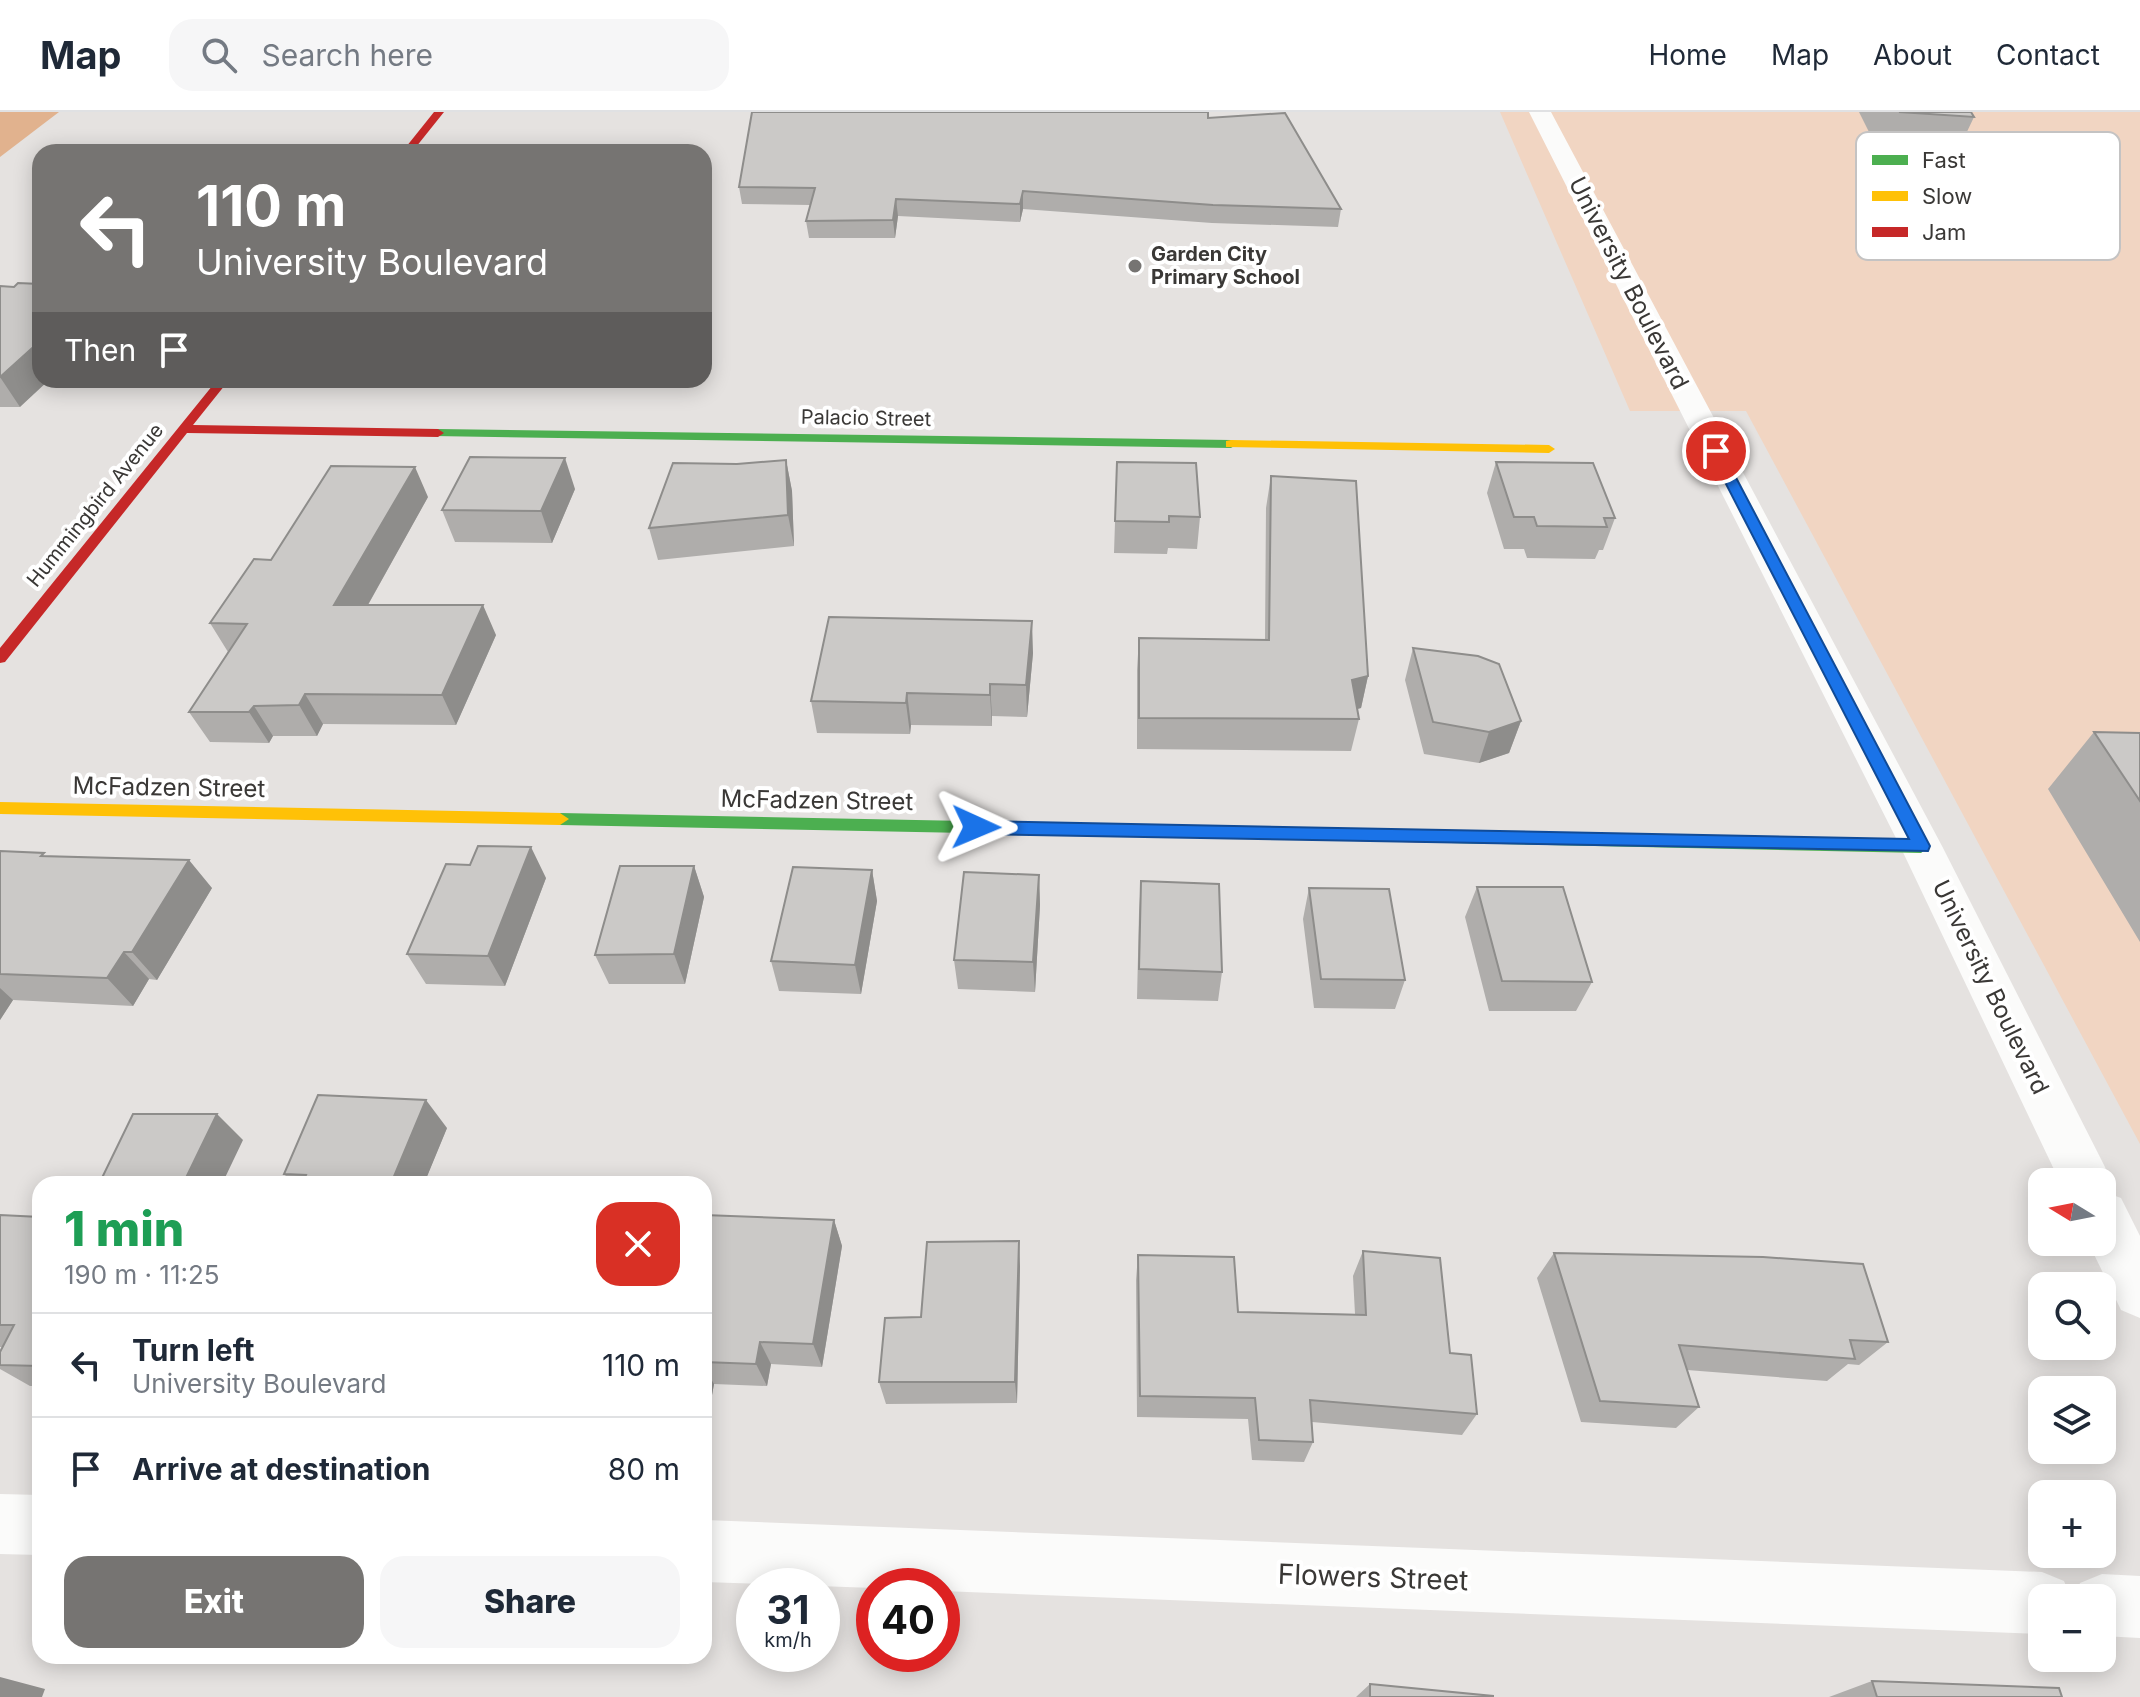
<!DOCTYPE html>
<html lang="en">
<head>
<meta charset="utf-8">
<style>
	body { margin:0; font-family:Inter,sans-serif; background:#f6f6f7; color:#1f2937; height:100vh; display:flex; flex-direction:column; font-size:30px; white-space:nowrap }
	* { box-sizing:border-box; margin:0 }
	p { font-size:26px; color:#747a83 }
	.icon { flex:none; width:44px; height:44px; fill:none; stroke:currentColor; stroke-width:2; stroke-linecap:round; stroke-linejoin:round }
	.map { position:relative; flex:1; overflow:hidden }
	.side { position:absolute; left:32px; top:1064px; width:680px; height:488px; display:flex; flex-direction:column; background:#fff; border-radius:24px; box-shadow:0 4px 20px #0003 }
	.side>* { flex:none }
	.hud { position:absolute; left:32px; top:32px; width:680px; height:244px; border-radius:24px; box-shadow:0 4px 20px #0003; background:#767472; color:#fff; overflow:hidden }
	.needle { width:52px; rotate:280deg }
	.controls { position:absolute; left:2028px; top:1056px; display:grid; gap:16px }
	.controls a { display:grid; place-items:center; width:88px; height:88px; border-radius:16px; background:#fff; box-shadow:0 4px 20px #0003; font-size:40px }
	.speed { position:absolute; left:736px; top:1456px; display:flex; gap:16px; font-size:40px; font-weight:700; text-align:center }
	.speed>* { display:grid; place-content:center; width:104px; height:104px; border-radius:50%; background:#fff; box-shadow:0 4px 20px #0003; line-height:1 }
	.speed small { font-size:20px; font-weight:400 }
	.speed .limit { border:12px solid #d22; background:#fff; color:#111 }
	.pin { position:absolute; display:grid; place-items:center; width:68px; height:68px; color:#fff; margin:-34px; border:4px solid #fff; border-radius:50%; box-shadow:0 2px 8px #0007 }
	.me { position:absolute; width:88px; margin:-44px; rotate:91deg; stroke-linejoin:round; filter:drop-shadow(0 0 6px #0008) }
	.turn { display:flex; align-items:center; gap:28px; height:168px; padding:0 32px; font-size:36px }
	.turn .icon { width:104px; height:104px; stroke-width:2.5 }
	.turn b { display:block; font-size:56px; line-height:68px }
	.then { display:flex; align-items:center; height:76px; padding:0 32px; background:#0003; gap:16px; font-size:30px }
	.round { display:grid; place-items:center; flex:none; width:84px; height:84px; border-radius:24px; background:#f6f6f7 }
	.overview { display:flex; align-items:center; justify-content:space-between; height:136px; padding:0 32px }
	h1 { font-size:48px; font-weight:800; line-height:60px; color:#1e9e55 }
	.button { display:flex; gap:16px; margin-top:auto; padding:16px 32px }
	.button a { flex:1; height:92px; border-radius:24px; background:#767472; color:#fff; font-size:32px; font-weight:800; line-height:92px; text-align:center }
	.button a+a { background:#f6f6f7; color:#1f2937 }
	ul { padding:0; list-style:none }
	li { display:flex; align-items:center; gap:24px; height:104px; padding:0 32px; border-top:2px solid #e0e1e3 }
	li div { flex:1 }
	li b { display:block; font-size:30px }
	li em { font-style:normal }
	header { display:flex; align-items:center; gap:48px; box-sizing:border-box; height:112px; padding:0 40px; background:#fff; border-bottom:2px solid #e0e1e3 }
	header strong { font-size:38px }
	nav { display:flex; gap:44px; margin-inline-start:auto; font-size:28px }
	.search { width:560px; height:72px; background:#f6f6f7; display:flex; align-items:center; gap:20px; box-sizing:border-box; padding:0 28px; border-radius:24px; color:#747a83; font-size:30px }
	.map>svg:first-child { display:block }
	.green { fill:#f1d5c2 }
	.forest { fill:#e1b28e }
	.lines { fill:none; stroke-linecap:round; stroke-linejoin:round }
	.street { fill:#fbfbfa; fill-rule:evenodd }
	.fast { fill:#4caf50; fill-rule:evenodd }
	.slow { fill:#ffc107; fill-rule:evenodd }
	.jam { fill:#c62828; fill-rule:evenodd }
	.wall { fill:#afadab }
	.shaded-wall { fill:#8e8d8b }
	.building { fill:#cbc9c7; stroke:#8e8d8b; stroke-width:2 }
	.route { fill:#1a73e8; stroke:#114b97; stroke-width:2 }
	.poi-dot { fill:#767472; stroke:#fff; stroke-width:3 }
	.labels { text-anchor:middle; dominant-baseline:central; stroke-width:8; stroke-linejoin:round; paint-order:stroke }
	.far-poi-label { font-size:20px; font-weight:bold; fill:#3a3836; stroke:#fff; text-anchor:start }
	.far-street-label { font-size:20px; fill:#3a3836; stroke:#fff }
	.street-label { font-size:24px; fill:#3a3836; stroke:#fff }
	.near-street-label { font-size:28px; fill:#3a3836; stroke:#fff }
	.key { fill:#fff; stroke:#c4c3c3; stroke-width:2 }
	.key-label { font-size:22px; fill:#3a3836 }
</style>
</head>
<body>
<header>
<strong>Map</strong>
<div class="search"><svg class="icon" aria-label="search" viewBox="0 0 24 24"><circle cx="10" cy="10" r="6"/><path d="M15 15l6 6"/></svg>Search here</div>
<nav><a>Home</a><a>Map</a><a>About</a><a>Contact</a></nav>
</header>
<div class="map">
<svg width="2140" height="1585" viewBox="0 0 2140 1585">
	<rect width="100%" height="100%" fill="#e5e2e0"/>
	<path class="green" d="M 1500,0 L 2140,0 L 2140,1032 L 1746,299 L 1630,299 Z"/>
	<path class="forest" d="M 0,0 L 59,0 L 0,45 Z"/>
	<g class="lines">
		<path class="street" d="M 1529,0 L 1551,0 L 1942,734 L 2104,1053 L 2112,1070 L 2107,1081 L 2121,1086 L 2140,1124 L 2140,1206 L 2121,1198 L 2088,1130 L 2102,1130 L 2102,1070 L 2060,1070 L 1900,734 Z
			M 0,1382 L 40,1383 L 40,1443 L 0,1442 Z
			M 704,1408 L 2042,1460 L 2064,1469 L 2071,1486 L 2042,1486 L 2042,1522 L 942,1479 L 942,1474 L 874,1476 L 704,1470 Z
			M 2102,1462 L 2140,1464 L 2140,1526 L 2102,1524 L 2102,1486 L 2073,1486 L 2080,1471 Z"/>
		<path class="fast" d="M 438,317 L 1231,328 L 1237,332 L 1231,336 L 433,324 L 433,318 Z
			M 560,701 L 967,709 L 976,715 L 967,721 L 560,713 L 551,707 Z
			M 1451,719 L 1921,727 L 1930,734 L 1921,741 L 1451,731 L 1442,725 Z"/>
		<path class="slow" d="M 1231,328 L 1549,333 L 1555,337 L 1549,341 L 1226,335 L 1226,329 Z
			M 0,690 L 560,701 L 569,707 L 560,713 L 0,702 Z"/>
		<path class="jam" d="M 434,0 L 444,0 L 412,40 L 402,40 Z
			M 217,268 L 229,268 L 193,313 L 438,317 L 444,321 L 438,325 L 187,321 L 5,550 L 0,551 L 0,536 Z
			M 967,709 L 1451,719 L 1460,725 L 1451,731 L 967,721 L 958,715 Z"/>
	</g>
	<path class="wall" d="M 1859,0 L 1971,0 L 1974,5 L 1955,45 L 1879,40 Z
		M 1208,6 L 1341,97 L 1338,115 L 1212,111 L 1023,97 L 1020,110 L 898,104 L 895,126 L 809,126 L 806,109 L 810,93 L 742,92 L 739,75 Z
		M 0,174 L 14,175 L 20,295 L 0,295 Z
		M 786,348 L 792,379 L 794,434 L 658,448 L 649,416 L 737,352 Z
		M 1117,350 L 1200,405 L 1197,437 L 1168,436 L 1167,442 L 1114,441 Z
		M 1496,350 L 1615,406 L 1603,438 L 1599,438 L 1595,447 L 1527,446 L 1524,437 L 1504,437 L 1487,381 Z
		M 1271,364 L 1368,564 L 1361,596 L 1357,597 L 1359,607 L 1351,639 L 1137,637 L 1137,558 L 1139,526 L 1265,528 L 1266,396 Z
		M 575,377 L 552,431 L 455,430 L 442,398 Z
		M 428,385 L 368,493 L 496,523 L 456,613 L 323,612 L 317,624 L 273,624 L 269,631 L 210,630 L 189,600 L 228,540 L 210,511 L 271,448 Z
		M 1413,536 L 1521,609 L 1509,641 L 1479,651 L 1424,642 L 1405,568 Z
		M 1033,541 L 1027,605 L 992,604 L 992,614 L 911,613 L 910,622 L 817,621 L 811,589 Z
		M 2094,620 L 2140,621 L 2140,830 L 2048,677 Z
		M 0,739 L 47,744 L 212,776 L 157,868 L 149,867 L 133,894 L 13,888 L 0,908 Z
		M 470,753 L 546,766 L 505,874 L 426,872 L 407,842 Z
		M 694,754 L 704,785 L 685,872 L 609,872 L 595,843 Z
		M 872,758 L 877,789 L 861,882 L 779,879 L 771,849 Z
		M 1039,763 L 1040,793 L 1035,880 L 958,877 L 954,848 Z
		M 1141,769 L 1222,860 L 1218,889 L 1137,887 L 1139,800 Z
		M 1477,775 L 1592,870 L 1576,899 L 1489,899 L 1465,805 Z
		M 1309,776 L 1405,868 L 1395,897 L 1314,896 L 1303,807 Z
		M 447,1016 L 424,1071 L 437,1072 L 294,1072 L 284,1062 Z
		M 0,1103 L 40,1105 L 40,1274 L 30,1274 L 0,1257 L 0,1240 L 3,1235 L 0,1235 Z
		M 704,1103 L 834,1108 L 842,1134 L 822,1255 L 771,1252 L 767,1274 L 714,1272 L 706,1316 L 704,1316 Z
		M 1363,1139 L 1450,1241 L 1477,1302 L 1462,1323 L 1312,1310 L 1313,1330 L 1304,1350 L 1252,1348 L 1248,1307 L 1137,1305 L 1136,1168 L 1138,1143 L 1238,1200 L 1355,1202 L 1353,1164 Z
		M 1554,1141 L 1888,1230 L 1859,1253 L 1848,1252 L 1827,1269 L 1687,1258 L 1699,1295 L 1676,1316 L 1581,1310 L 1537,1166 Z
		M 1020,1154 L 1017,1291 L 886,1292 L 879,1270 Z
		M 1872,1569 L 2062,1585 L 1829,1585 Z
		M 1370,1572 L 1493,1585 L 1356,1585 Z"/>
	<path class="shaded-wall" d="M 1023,79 L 1023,97 L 1020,110 L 1020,92 Z
		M 896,87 L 898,104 L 895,126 L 893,108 Z
		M 40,229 L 40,268 L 49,268 L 20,295 L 0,265 Z
		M 565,346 L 575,377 L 552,431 L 541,399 Z
		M 786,348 L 792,379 L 794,434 L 788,403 Z
		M 415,355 L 428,385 L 351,523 L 334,493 Z
		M 483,493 L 496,523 L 456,613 L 442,583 Z
		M 1032,509 L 1033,541 L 1027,605 L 1026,573 Z
		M 1368,564 L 1361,596 L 1345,600 L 1352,568 Z
		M 990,572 L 992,604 L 992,614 L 990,583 Z
		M 907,581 L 911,613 L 910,622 L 906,591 Z
		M 305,582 L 323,612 L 317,624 L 299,593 Z
		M 254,594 L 273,624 L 269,631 L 249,600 Z
		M 1521,609 L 1509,641 L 1479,651 L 1489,620 Z
		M 531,735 L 546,766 L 505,874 L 488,844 Z
		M 189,748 L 212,776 L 157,868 L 132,840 Z
		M 694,754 L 704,785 L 685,872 L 674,842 Z
		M 872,758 L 877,789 L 861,882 L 855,853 Z
		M 1039,763 L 1040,793 L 1035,880 L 1033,850 Z
		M 124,840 L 149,867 L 133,894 L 107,866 Z
		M 0,876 L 13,888 L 0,908 Z
		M 426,988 L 447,1016 L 424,1072 L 392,1069 Z
		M 217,1002 L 243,1028 L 222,1072 L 183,1072 Z
		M 834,1108 L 842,1134 L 822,1255 L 813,1232 Z
		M 1019,1129 L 1020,1154 L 1017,1291 L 1015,1270 Z
		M 760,1230 L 771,1252 L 767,1274 L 756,1252 Z
		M 704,1255 L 714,1272 L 706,1316 L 704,1313 Z
		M 0,1565 L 45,1577 L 42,1585 L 0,1585 Z"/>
	<path class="building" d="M 752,0 L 1208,0 L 1208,6 L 1285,1 L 1341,97 L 1213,93 L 1023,79 L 1020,92 L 896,87 L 893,108 L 806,109 L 815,76 L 739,75 Z
		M 1899,0 L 1971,0 L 1974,5 Z
		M 18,171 L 40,172 L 40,229 L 0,265 L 0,174 L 14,175 Z
		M 470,345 L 565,346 L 541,399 L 442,398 Z
		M 786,348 L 788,403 L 649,416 L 673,351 L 737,352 Z
		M 1117,350 L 1196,351 L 1200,405 L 1169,404 L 1169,410 L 1115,409 Z
		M 1496,350 L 1593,351 L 1615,406 L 1604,406 L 1607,415 L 1537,414 L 1534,405 L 1514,405 Z
		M 331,354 L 415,355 L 334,493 L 483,493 L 442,583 L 305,582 L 299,593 L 254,594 L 249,600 L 189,600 L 247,512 L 210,511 L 254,447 L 271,448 Z
		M 1271,364 L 1356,369 L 1368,564 L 1352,568 L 1359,607 L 1139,606 L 1139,526 L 1269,528 Z
		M 829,505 L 1032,509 L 1026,573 L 990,572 L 990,583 L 907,581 L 906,591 L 811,589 Z
		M 1413,536 L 1478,544 L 1499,552 L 1521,609 L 1489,620 L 1433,610 Z
		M 2094,620 L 2140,621 L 2140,689 Z
		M 478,734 L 531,735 L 488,844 L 407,842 L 446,752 L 470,753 Z
		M 0,739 L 44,741 L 41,744 L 189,748 L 132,840 L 124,840 L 107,866 L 0,862 Z
		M 620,754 L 694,754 L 674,842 L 595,843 Z
		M 793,755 L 872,758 L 855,853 L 771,849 Z
		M 964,760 L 1039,763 L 1033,850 L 954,848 Z
		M 1141,769 L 1219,772 L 1222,860 L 1139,857 Z
		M 1477,775 L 1563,775 L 1592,870 L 1502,869 Z
		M 1309,776 L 1389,777 L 1405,868 L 1321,867 Z
		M 318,983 L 426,988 L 392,1069 L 438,1072 L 302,1072 L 306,1063 L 284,1062 Z
		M 133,1002 L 217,1002 L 183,1072 L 99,1072 Z
		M 0,1103 L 40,1105 L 40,1254 L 0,1253 L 0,1240 L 14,1213 L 0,1213 Z
		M 704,1103 L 834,1108 L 813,1232 L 760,1230 L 756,1252 L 704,1250 Z
		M 1019,1129 L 1015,1270 L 879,1270 L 885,1206 L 921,1205 L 927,1130 Z
		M 1363,1139 L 1440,1146 L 1450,1241 L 1471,1243 L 1477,1302 L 1310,1288 L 1313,1330 L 1259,1328 L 1255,1286 L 1140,1284 L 1138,1143 L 1234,1145 L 1238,1200 L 1366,1203 Z
		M 1554,1141 L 1763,1145 L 1863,1152 L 1888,1230 L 1850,1228 L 1855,1247 L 1679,1233 L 1699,1295 L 1600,1289 Z
		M 1872,1569 L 2059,1576 L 2062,1585 L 1877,1585 Z
		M 1370,1572 L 1493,1584 L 1493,1585 L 1370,1585 Z"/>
	<path class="route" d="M 1716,335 L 1722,339 L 1930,734 L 1928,739 L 976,722 L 968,715 L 976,709 L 1909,727 L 1709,339 Z"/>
	<circle class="poi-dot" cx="1135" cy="154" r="8"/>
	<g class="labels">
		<g class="far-poi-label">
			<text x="1151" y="142">Garden City<tspan x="1151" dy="23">Primary School</tspan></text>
		</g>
		<g class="far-street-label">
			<text transform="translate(866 306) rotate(1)">Palacio Street</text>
			<text transform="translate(95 393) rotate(-51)">Hummingbird Avenue</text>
		</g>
		<g class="street-label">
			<text transform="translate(1629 171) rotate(63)">University Boulevard</text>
			<text transform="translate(169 675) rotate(1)">McFadzen Street</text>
			<text transform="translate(817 688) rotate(1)">McFadzen Street</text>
			<text transform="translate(1991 875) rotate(64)">University Boulevard</text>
		</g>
		<g class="near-street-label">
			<text transform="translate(1373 1465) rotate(2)">Flowers Street</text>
		</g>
	</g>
	<rect x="1856" y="20" width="264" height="128" rx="12" class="key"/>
	<rect x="1872" y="43" width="36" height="10" fill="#4caf50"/>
	<rect x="1872" y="79" width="36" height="10" fill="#ffc107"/>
	<rect x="1872" y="115" width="36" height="10" fill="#c62828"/>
	<g class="key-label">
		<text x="1922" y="56">Fast</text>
		<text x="1922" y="92">Slow</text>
		<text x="1922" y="128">Jam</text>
	</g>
</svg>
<div class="controls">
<a><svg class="needle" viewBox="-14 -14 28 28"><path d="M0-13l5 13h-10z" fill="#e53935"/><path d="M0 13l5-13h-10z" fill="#747a83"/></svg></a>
<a><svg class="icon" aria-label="search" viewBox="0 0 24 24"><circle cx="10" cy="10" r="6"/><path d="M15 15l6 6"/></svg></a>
<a><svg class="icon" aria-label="layers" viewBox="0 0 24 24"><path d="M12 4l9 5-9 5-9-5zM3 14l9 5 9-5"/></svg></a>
<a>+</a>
<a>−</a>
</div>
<div class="speed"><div>31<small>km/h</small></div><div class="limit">40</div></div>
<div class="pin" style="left:1716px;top:339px;background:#d93025"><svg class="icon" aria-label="arrive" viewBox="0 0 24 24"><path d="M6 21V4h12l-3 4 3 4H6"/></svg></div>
<svg class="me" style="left:976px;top:715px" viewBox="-20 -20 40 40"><path d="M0-17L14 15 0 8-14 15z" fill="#1a73e8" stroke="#fff" stroke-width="4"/></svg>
<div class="hud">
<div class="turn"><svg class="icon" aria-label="left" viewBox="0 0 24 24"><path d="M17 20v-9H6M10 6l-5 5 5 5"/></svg><div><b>110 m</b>University Boulevard</div></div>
<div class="then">Then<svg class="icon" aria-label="arrive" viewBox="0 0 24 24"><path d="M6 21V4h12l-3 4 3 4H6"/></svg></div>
</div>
<section class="side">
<div class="overview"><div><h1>1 min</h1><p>190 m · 11:25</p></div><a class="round" style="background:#d93025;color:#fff"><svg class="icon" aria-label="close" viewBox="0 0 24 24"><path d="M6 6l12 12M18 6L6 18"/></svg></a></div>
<ul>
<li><svg class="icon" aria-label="left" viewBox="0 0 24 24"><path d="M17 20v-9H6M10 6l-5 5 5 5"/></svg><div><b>Turn left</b><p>University Boulevard</p></div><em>110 m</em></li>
<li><svg class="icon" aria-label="arrive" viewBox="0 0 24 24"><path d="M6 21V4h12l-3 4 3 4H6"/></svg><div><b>Arrive at destination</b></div><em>80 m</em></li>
</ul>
<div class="button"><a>Exit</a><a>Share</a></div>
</section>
</div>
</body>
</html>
